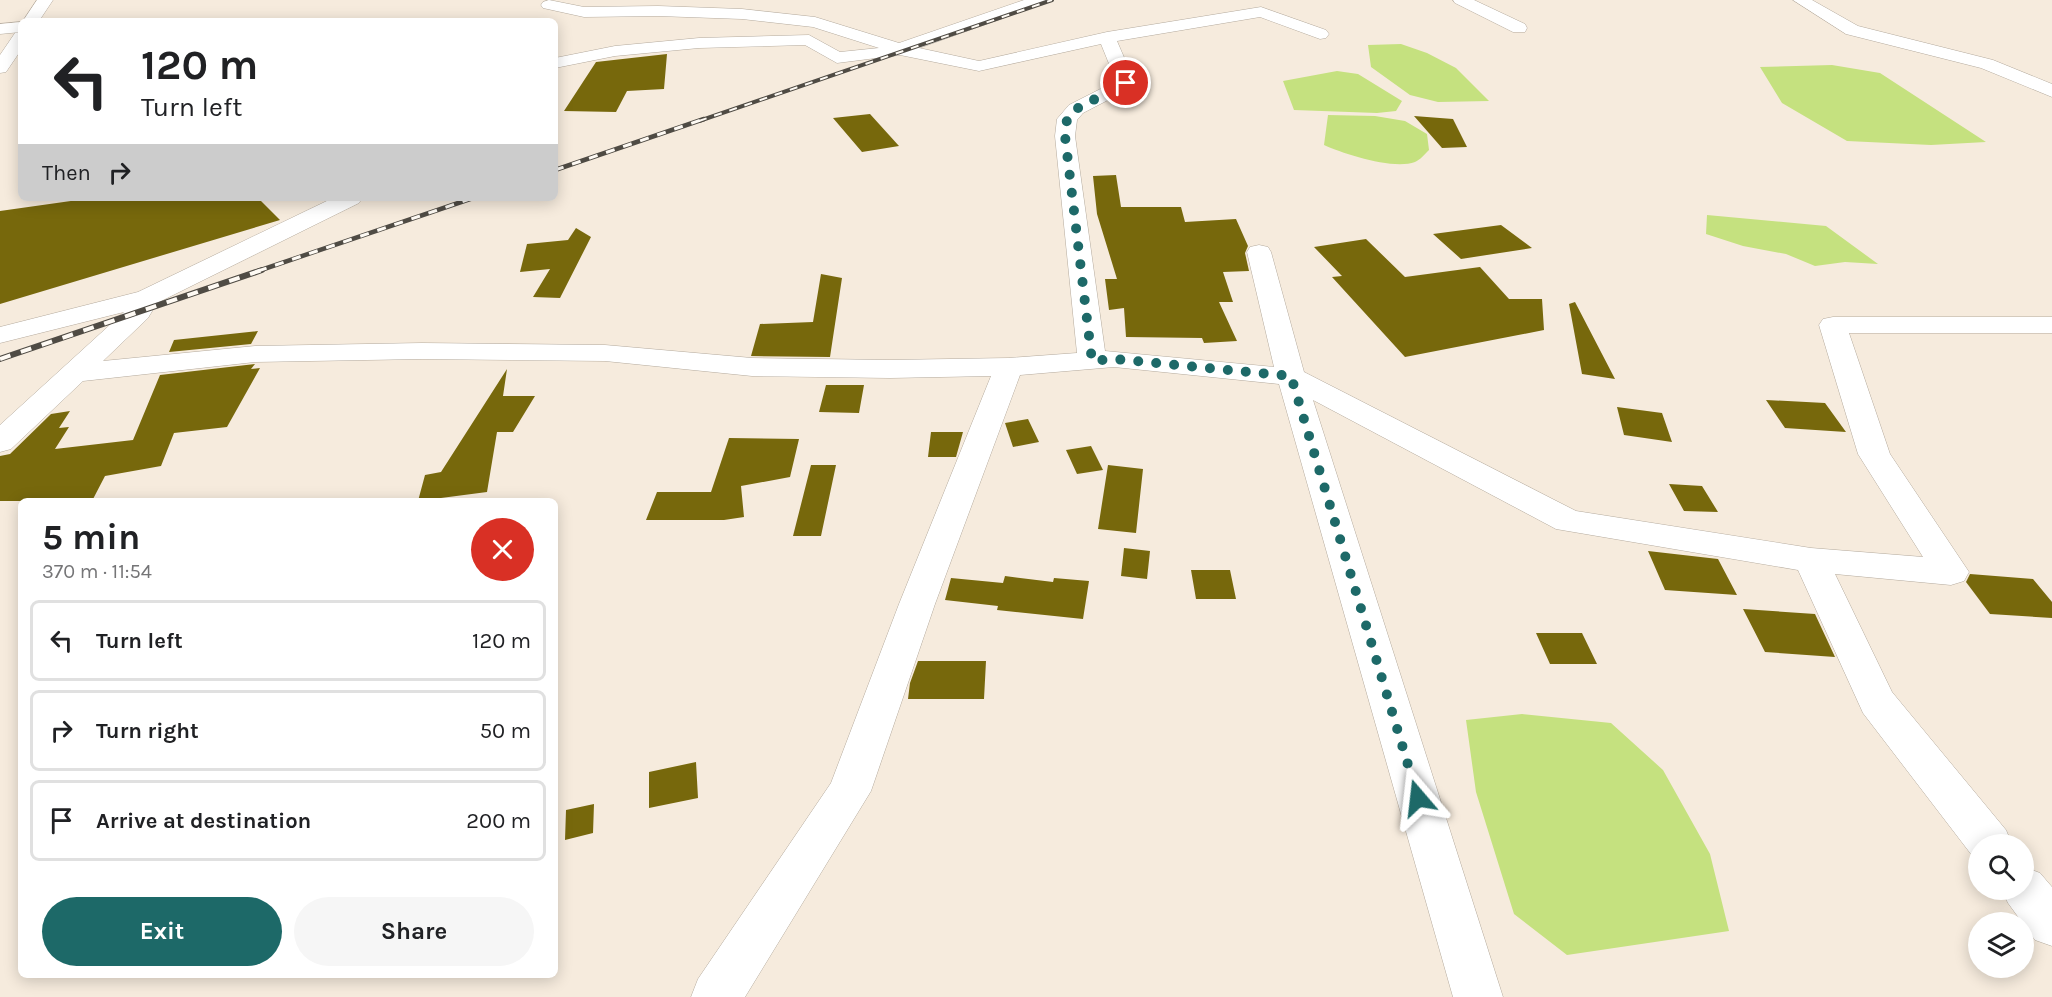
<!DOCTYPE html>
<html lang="en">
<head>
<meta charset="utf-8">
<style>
	body { margin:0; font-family:Karla,sans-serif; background:#f6f6f6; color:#202124; height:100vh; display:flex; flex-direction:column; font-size:22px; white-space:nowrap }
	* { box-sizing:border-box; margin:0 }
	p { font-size:20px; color:#757577 }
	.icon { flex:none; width:33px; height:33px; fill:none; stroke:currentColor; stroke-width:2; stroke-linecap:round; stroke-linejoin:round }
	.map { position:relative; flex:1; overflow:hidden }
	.drawer { position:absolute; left:18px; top:498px; width:540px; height:480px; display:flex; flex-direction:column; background:#fff; border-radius:9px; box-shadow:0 3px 15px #0003 }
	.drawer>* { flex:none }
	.banner { position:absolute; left:18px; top:18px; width:540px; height:183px; border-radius:9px; box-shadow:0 3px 15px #0003; background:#fff; color:#202124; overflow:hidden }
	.fabs { position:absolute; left:1968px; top:834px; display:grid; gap:12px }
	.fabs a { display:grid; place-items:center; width:66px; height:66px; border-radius:50%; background:#fff; box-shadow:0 3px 15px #0003; font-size:30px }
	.pin { position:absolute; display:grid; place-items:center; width:51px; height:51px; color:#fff; margin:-26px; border:3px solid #fff; border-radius:50%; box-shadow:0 2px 6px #0007 }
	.me { position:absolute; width:66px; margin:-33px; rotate:343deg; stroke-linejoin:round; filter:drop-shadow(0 0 4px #0008) }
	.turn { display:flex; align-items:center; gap:21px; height:126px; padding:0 24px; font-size:27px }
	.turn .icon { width:78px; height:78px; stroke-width:2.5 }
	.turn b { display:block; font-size:42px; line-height:51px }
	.then { display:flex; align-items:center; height:57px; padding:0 24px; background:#0003; gap:12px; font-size:22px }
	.round { display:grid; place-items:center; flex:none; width:63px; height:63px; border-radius:32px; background:#f6f6f6 }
	.head { display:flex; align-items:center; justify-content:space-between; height:102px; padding:0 24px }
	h1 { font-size:36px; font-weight:700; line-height:45px }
	.cta { display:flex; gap:12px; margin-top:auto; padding:12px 24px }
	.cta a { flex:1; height:69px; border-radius:36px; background:#1d6968; color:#fff; font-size:24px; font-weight:700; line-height:69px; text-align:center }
	.cta a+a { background:#f6f6f6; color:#202124 }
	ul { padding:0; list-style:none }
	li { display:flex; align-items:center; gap:18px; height:81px; margin:0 12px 9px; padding:0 12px; border:3px solid #e0e0e0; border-radius:9px }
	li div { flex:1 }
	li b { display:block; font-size:22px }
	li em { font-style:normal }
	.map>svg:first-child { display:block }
	.water { fill:#c5e17f }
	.building { fill:#77680c }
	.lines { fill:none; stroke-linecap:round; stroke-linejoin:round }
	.minor-casing { stroke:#b4aa9d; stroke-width:1 }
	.trunk-casing { stroke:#b4aa9d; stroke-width:1 }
	.minor { fill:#fff; fill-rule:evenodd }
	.trunk { fill:#fff; fill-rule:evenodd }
	.rail-far2-casing { stroke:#4f4b44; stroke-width:4 }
	.rail-far1-casing { stroke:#4f4b44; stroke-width:4.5 }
	.rail-casing { stroke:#4f4b44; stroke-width:6 }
	.rail-far2 { stroke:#fefaf4; stroke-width:2; stroke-dasharray:8; stroke-linecap:butt }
	.rail-far1 { stroke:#fefaf4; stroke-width:3; stroke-dasharray:9; stroke-linecap:butt }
	.rail { stroke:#fefaf4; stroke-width:4; stroke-dasharray:11; stroke-linecap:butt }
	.route { stroke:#1d6968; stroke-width:10; stroke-dasharray:0 18 }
</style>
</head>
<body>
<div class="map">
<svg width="2052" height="997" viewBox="0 0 2052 997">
	<rect width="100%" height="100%" fill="#f6ebdd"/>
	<path class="water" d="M 1401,44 L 1427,53 L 1456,68 L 1489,101 L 1438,102 L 1410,95 L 1371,67 L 1368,45 Z
		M 1832,65 L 1880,73 L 1986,142 L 1931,145 L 1847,141 L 1782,103 L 1760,67 Z
		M 1337,71 L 1358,74 L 1402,101 L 1396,111 L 1377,113 L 1294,110 L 1283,81 Z
		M 1328,115 L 1375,116 L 1405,121 L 1427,134 L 1429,150 C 1425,154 1420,160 1415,162 C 1393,170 1344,154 1324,145 Z
		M 1707,215 L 1826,226 L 1878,264 L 1845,262 L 1815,266 L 1786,254 L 1743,246 L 1706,234 Z
		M 1522,714 L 1611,723 L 1663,770 L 1710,854 L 1729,931 L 1567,955 L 1514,914 L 1476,792 L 1466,720 Z"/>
	<path class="building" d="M 667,54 L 664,89 L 627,91 L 616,112 L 564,111 L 596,62 Z
		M 870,114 L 899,146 L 862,152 L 833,118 Z
		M 1414,116 L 1453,119 L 1467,147 L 1442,148 Z
		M 1116,175 L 1121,207 L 1181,207 L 1185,222 L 1236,219 L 1248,246 L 1245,253 L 1249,271 L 1223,272 L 1233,302 L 1219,302 L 1237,341 L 1204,343 L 1202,338 L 1126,337 L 1124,308 L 1109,310 L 1105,279 L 1117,279 L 1097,214 L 1093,176 Z
		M 92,198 L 258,198 L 280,220 L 0,304 L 0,211 Z
		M 1501,225 L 1532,248 L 1461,259 L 1433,234 Z
		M 576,228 L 591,237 L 560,298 L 533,297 L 550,269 L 520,272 L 527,244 L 568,240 Z
		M 1366,239 L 1405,277 L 1480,267 L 1509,299 L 1542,299 L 1544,330 L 1405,357 L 1332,277 L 1342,276 L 1314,247 Z
		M 821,274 L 842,278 L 830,357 L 751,356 L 760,324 L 813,322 Z
		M 1575,302 L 1615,379 L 1582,374 L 1569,304 Z
		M 258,331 L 251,344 L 169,352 L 174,340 Z
		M 255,364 L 251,369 L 260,368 L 227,427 L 174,433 L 161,466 L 105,476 L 92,501 L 0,501 L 0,456 L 10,454 L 51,414 L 70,411 L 59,428 L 69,427 L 55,449 L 133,440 L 160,375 Z
		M 507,369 L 503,396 L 535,396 L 513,432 L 497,432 L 487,492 L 418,501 L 425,475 L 441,472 Z
		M 826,385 L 864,385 L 859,413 L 819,412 Z
		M 1766,400 L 1825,403 L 1846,432 L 1785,428 Z
		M 1617,407 L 1662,413 L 1672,442 L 1624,435 Z
		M 1028,419 L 1039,442 L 1013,447 L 1005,423 Z
		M 931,432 L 963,432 L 956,457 L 928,457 Z
		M 729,438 L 799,439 L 790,477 L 741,486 L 744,517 L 724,520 L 646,520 L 657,492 L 711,492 Z
		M 1091,446 L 1103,470 L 1077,474 L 1066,450 Z
		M 811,465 L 836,465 L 821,536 L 793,536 Z
		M 1108,465 L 1143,469 L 1136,533 L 1098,529 Z
		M 1669,484 L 1702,486 L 1718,512 L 1684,511 Z
		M 1124,548 L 1150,551 L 1147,579 L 1121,576 Z
		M 1648,551 L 1718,559 L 1737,595 L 1665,590 Z
		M 1191,570 L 1230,570 L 1236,599 L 1196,599 Z
		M 1970,574 L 2033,579 L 2052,602 L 2052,618 L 1990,614 L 1966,582 Z
		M 1005,576 L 1053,582 L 1054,578 L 1089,581 L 1083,619 L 997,610 L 998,606 L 945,600 L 951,578 L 1003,583 Z
		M 1743,609 L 1815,614 L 1835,657 L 1765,652 Z
		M 1536,633 L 1582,633 L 1597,664 L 1550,664 Z
		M 918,661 L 986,661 L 984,699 L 908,699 L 910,683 Z
		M 696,762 L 698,798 L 649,808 L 649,772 Z
		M 594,804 L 593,833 L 565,840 L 566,810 Z"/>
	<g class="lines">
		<g class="minor-casing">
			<path id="minor" d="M 549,0 L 584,7 L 658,6 L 742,9 L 815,17 L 899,43 L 1024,0 L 1047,0 L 1045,3 L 919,48 L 979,61 L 1107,32 L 1261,7 L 1326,30 L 1329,34 L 1326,38 L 1320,39 L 1260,17 L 1117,41 L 1135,83 L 1133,87 L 1083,113 L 1077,120 L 1075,136 L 1105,351 L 1274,367 L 1247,252 L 1250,247 L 1259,245 L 1268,247 L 1271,252 L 1304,372 L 1576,511 L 1811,548 L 1923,557 L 1858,454 L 1819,325 L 1823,319 L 1833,317 L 2052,317 L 2052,333 L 1849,333 L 1890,454 L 1969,572 L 1964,581 L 1951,585 L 1835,574 L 1892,692 L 2006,830 L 2012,844 L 1978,844 L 1978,860 L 1974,858 L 1863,713 L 1798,570 L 1556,529 L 1313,400 L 1503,997 L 1453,997 L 1279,384 L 1114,367 L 1020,375 L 935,604 L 871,791 L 745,997 L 691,997 L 698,979 L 831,783 L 899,604 L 991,376 L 890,378 L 752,376 L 605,361 L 422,359 L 255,362 L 83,381 L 11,449 L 0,452 L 0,425 L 124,312 L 0,343 L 0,327 L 138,292 L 333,198 L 362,198 L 359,203 L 157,303 L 148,318 L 103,361 L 255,346 L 422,343 L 605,345 L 752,358 L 890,360 L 1009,358 L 1077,353 L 1055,136 L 1057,119 L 1069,105 L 1116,81 L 1101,44 L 979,71 L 900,55 L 837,63 L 805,45 L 699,48 L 615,56 L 555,68 L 555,58 L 615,46 L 699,38 L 809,35 L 840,52 L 879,48 L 813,27 L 742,19 L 658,16 L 584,17 L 543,8 L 541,5 L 543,2 Z
				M 1453,0 L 1474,0 L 1525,24 L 1527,28 L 1525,32 L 1513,32 L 1455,3 Z
				M 1793,0 L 1812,0 L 1858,26 L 1993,60 L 2052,84 L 2052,97 L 1981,68 L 1846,34 Z
				M 21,22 L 21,32 L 0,34 L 0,24 Z
				M 2024,867 L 2040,873 L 2052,887 L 2052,946 L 2035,940 L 2008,903 L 2002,890 L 2024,890 Z"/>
		</g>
		<g class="trunk-casing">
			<path id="trunk" d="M 37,0 L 53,0 L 39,21 L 23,21 Z
				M 21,32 L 21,50 L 6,72 L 0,73 L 0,55 L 15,33 Z"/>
		</g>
		<use href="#minor" class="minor"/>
		<use href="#trunk" class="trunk"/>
		<g class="rail-far2-casing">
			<path id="rail-far2" d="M 699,121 L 1052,0"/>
		</g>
		<g class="rail-far1-casing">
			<path id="rail-far1" d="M 555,170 L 704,119
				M 258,271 L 473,198"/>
		</g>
		<g class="rail-casing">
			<path id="rail" d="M 0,359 L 262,270"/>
		</g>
		<use href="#rail-far2" class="rail-far2"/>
		<use href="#rail-far1" class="rail-far1"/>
		<use href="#rail" class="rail"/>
	</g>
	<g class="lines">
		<path class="route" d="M 1126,83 L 1076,109 L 1067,119 L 1065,136 L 1092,361 L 1114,359 L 1291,376 L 1418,798"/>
	</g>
</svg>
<div class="fabs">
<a><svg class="icon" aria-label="search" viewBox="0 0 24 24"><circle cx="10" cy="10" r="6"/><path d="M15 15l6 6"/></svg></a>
<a><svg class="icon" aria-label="layers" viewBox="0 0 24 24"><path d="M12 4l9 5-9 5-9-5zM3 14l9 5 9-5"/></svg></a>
</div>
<div class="pin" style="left:1126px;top:83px;background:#d93025"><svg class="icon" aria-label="arrive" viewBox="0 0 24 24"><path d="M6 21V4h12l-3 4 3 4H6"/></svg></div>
<svg class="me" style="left:1418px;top:798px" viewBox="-20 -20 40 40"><path d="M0-17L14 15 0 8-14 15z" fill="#1d6968" stroke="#fff" stroke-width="4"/></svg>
<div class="banner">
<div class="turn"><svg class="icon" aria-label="left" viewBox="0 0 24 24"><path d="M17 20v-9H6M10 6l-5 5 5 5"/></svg><div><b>120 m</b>Turn left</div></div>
<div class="then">Then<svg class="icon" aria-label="right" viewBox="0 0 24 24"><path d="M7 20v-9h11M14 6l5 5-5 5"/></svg></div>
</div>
<section class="drawer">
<div class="head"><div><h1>5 min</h1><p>370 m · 11:54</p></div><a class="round" style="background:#d93025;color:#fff"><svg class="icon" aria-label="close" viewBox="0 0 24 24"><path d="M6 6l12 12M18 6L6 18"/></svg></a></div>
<ul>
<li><svg class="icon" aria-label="left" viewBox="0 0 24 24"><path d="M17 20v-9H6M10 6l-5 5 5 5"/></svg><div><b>Turn left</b></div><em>120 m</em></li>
<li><svg class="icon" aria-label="right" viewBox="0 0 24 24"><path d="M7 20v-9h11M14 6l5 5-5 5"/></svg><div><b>Turn right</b></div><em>50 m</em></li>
<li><svg class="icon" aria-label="arrive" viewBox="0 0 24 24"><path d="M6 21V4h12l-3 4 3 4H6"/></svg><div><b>Arrive at destination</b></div><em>200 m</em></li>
</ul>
<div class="cta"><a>Exit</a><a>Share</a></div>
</section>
</div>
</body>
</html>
